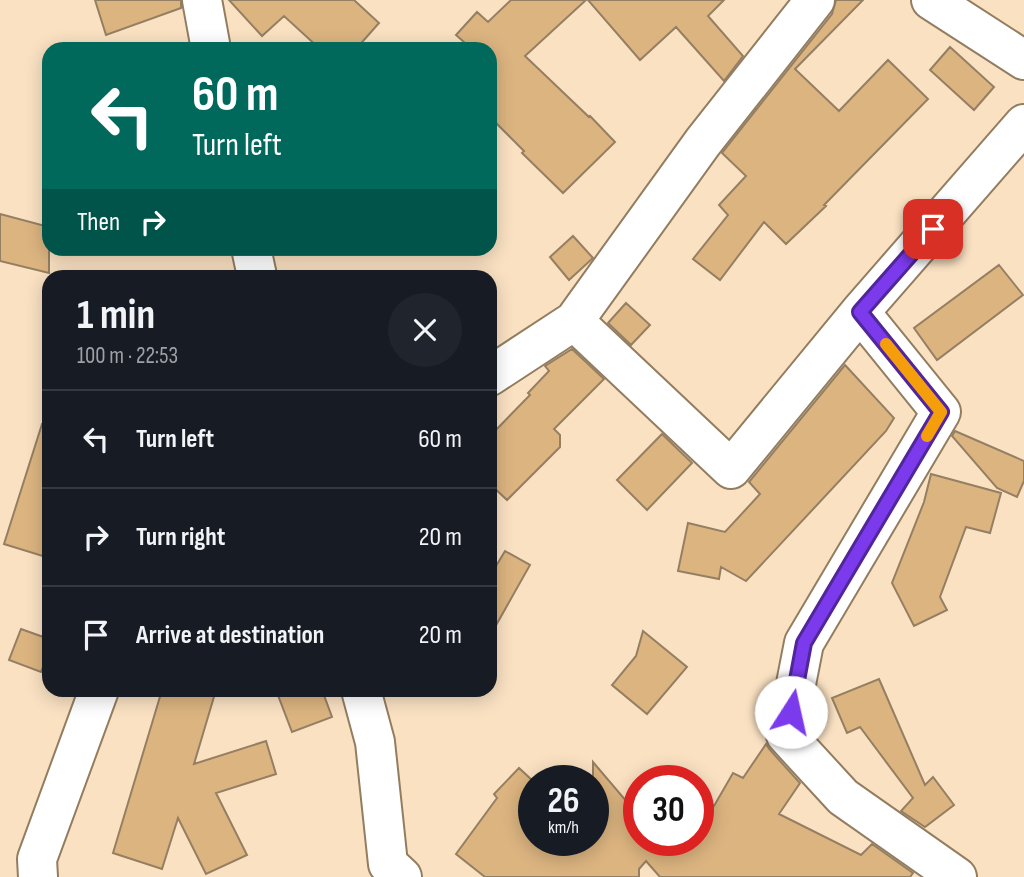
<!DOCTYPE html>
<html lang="en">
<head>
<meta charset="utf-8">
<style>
	body { margin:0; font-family:"Sofia Sans Condensed",sans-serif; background:#20242c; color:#f1f3f6; height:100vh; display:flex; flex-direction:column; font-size:26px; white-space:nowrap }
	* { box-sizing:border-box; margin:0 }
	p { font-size:23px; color:#9ea1a6 }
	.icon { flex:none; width:38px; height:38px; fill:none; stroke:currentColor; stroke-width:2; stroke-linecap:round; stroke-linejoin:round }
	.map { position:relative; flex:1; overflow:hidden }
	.details { position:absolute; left:42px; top:270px; width:455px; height:427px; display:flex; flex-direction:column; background:#171b24; border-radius:21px; box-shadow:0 4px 18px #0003 }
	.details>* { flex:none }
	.banner { position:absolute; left:42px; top:42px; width:455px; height:214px; border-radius:21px; box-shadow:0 4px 18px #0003; background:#00695c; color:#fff; overflow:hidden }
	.speed { position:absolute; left:518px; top:765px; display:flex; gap:14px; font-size:35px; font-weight:700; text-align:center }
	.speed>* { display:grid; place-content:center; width:91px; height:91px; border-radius:50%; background:#171b24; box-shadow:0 4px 18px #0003; line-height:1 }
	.speed small { font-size:18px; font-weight:400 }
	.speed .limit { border:10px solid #d22; background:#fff; color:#111 }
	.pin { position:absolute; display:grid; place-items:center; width:60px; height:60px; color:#fff; margin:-30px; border-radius:14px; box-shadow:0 4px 10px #0006 }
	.me { position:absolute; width:77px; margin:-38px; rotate:10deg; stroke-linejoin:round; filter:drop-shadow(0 0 5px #0008) }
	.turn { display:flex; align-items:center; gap:24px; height:147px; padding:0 35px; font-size:32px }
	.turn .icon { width:91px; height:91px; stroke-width:2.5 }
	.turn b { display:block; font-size:49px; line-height:60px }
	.then { display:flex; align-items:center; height:66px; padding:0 35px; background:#0003; gap:14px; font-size:26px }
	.round { display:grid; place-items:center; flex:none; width:74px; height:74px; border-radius:37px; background:#20242c }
	.overview { display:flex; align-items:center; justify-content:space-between; height:119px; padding:0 35px }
	h1 { font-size:42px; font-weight:700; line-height:52px }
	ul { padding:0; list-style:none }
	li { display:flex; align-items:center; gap:21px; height:98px; padding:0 35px; border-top:2px solid #363941 }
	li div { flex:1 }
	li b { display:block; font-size:26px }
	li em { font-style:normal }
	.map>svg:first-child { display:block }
	.building { fill:#dcb480; stroke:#957f63; stroke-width:2 }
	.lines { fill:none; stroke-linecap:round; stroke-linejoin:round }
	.minor-casing { stroke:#937d61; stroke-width:42 }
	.minor { stroke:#fff; stroke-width:38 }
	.route-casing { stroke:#51269a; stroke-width:18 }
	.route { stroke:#7c3aed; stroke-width:12 }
	.slow { stroke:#f59e0b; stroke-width:12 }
</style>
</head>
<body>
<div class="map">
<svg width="1024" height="877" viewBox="0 0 1024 877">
	<rect width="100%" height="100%" fill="#fae1c2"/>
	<path class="building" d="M 95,0 L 181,0 L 181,8 L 106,35 Z
		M 229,0 L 354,0 L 379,23 L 356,49 L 320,49 L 284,16 L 262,36 Z
		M 511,0 L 586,0 L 525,56 L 589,117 L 590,116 L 615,142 L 563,193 L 522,153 L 524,151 L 490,117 L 490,49 L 458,49 L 465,43 L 456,35 L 477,12 L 488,22 Z
		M 588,0 L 724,0 L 708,16 L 743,56 L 724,81 L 676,27 L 640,60 Z
		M 836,0 L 863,0 L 795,69 L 839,111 L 888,60 L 928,99 L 824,205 L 826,206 L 786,244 L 764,222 L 720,280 L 693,259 L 728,215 L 719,205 L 746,176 L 722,153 L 832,14 Z
		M 950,47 L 994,87 L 974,110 L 930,70 Z
		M 0,214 L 49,227 L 49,273 L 0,261 Z
		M 573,236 L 593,258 L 569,280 L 550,257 Z
		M 999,265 L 1023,295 L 937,360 L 914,328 Z
		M 626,303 L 650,325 L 631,345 L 608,323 Z
		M 572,349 L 604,379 L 554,429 L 560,435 L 560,447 L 507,500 L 490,484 L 490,436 L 530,395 L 528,393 L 549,371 L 545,366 Z
		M 845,365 L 894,418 L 886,431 L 746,581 L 721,567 L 719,579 L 678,571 L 688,523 L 725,532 L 760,494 L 749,482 Z
		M 42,424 L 49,425 L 49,558 L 4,544 Z
		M 955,431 L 1024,461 L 1024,481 L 1017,497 L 997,488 L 952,436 Z
		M 662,434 L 692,463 L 647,510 L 617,480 Z
		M 931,474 L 1001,493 L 990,533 L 966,527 L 940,597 L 947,610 L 914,626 L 892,583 L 924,502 Z
		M 505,551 L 530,565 L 490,636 L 490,576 Z
		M 21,629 L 49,639 L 49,651 L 41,672 L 9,660 Z
		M 643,631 L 687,667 L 647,714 L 612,685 L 636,656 Z
		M 879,679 L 925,785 L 933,777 L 954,805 L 925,827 L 901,811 L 913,798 L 860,727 L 847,733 L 832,698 Z
		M 162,690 L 216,690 L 194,764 L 266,741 L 276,774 L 216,793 L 247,855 L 206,874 L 178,818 L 162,869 L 113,853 Z
		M 276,690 L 322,690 L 332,717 L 292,732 Z
		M 766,744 L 770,750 L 800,783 L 779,814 L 861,855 L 872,844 L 913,873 L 910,877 L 660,877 L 646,861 L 639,869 L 639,877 L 485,877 L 456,854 L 497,798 L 494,794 L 519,768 L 534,782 L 534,840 L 593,840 L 593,762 L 639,816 L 639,840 L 698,840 L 698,792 L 714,806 L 733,773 L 743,778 Z"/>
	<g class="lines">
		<g class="minor-casing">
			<path id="minor" d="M 202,0 L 211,49
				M 931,0 L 1024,60
				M 251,248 L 257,276
				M 574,321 L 703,142 L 815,0
				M 490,376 L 574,321 L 731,469 L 860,312
				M 361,690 L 375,742 L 388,864 L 402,877
				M 38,877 L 37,859 L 99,690
				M 957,877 L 843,797 L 786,735 L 804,643 L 941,412 L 860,312 L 1024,124"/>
		</g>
		<use href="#minor" class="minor"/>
	</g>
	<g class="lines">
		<g class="route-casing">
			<path id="route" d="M 791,712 L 804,643 L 941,412 L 860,312 L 933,229"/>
		</g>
		<use href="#route" class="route"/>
		<path class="slow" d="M 886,344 L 941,412 L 927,436"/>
	</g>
</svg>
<div class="speed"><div>26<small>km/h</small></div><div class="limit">30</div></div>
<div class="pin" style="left:933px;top:229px;background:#d93025"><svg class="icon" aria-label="arrive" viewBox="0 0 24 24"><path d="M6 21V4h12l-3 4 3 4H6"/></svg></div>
<svg class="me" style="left:791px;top:712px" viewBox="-20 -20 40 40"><circle r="19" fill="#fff"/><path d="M0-13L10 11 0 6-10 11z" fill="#7c3aed"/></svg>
<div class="banner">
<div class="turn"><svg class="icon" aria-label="left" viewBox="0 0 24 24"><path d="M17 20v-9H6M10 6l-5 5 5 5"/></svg><div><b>60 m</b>Turn left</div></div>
<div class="then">Then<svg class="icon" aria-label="right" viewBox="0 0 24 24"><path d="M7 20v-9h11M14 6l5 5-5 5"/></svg></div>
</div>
<section class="details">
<div class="overview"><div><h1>1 min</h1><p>100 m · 22:53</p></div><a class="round"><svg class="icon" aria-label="close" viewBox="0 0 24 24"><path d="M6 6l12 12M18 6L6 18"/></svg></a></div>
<ul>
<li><svg class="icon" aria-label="left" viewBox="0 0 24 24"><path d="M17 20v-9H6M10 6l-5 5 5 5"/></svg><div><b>Turn left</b></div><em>60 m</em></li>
<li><svg class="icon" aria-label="right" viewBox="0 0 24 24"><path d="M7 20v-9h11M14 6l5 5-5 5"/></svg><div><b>Turn right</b></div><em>20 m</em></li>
<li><svg class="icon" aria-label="arrive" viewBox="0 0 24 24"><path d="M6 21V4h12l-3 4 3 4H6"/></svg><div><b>Arrive at destination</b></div><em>20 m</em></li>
</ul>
</section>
</div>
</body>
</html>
